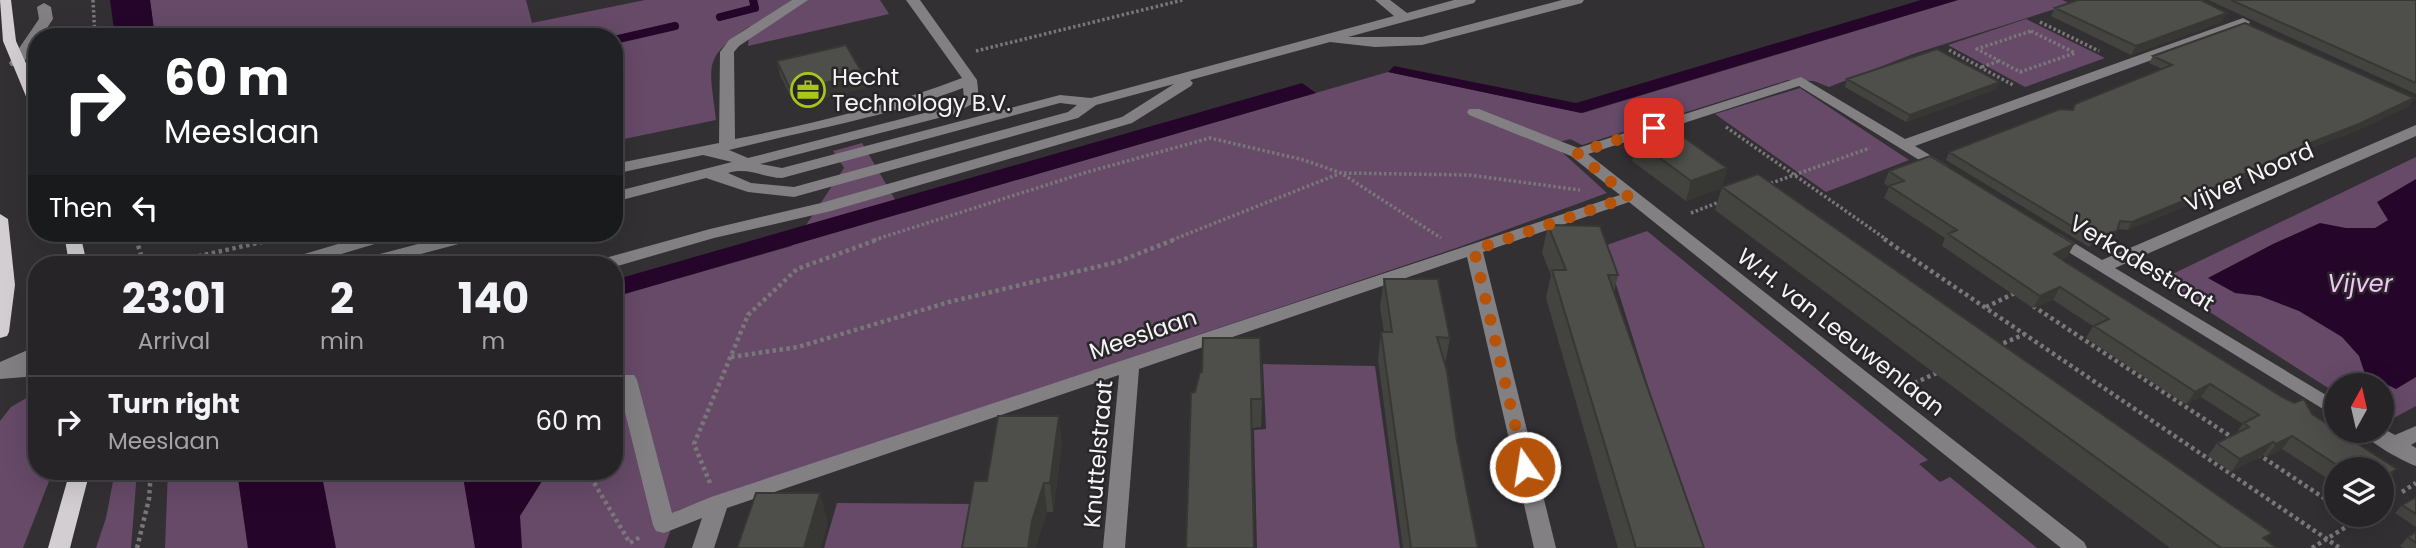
<!DOCTYPE html>
<html lang="en">
<head>
<meta charset="utf-8">
<style>
	body { margin:0; font-family:Poppins,sans-serif; background:#2e2c2f; color:#f1f3f6; height:100vh; display:flex; flex-direction:column; font-size:26px; white-space:nowrap }
	* { box-sizing:border-box; margin:0 }
	p { font-size:23px; color:#a4a4a7 }
	.icon { flex:none; width:38px; height:38px; fill:none; stroke:currentColor; stroke-width:2; stroke-linecap:round; stroke-linejoin:round }
	.map { position:relative; flex:1; overflow:hidden }
	.sheet { position:absolute; left:28px; top:256px; width:595px; height:224px; display:flex; flex-direction:column; background:#262427; border-radius:28px; box-shadow:0 7px 28px #0002,0 0 0 2px #424144 }
	.sheet>* { flex:none }
	.banner { position:absolute; left:28px; top:28px; width:595px; height:214px; border-radius:28px; box-shadow:0 7px 28px #0002,0 0 0 2px #424144; background:#202124; color:#fff; overflow:hidden }
	.needle { width:46px; rotate:8deg }
	.tools { position:absolute; left:2324px; top:373px; display:grid; gap:14px }
	.tools a { display:grid; place-items:center; width:70px; height:70px; border-radius:50%; background:#262427; box-shadow:0 7px 28px #0002,0 0 0 2px #424144; font-size:35px }
	.pin { position:absolute; display:grid; place-items:center; width:60px; height:60px; color:#fff; margin:-30px; border-radius:14px; box-shadow:0 4px 10px #0006 }
	.me { position:absolute; width:77px; margin:-38px; rotate:347deg; stroke-linejoin:round; filter:drop-shadow(0 0 5px #0008) }
	.turn { display:flex; align-items:center; gap:24px; height:147px; padding:0 21px; font-size:32px }
	.turn .icon { width:91px; height:91px; stroke-width:2.5 }
	.turn b { display:block; font-size:49px; line-height:60px }
	.then { display:flex; align-items:center; height:66px; padding:0 21px; background:#0003; gap:14px; font-size:26px }
	.eta { display:flex; justify-content:space-evenly; align-items:center; height:119px; text-align:center }
	.eta b { font-size:42px; font-weight:700; line-height:49px }
	ul { padding:0; list-style:none }
	li { display:flex; align-items:center; gap:21px; height:91px; padding:0 21px; border-top:2px solid #424144 }
	li div { flex:1 }
	li b { display:block; font-size:26px }
	li em { font-style:normal }
	.map>svg:first-child { display:block }
	.green { fill:#664a68 }
	.water { fill:#26052a }
	.lines { fill:none; stroke-linecap:round; stroke-linejoin:round }
	.stream { stroke:#26052a; stroke-width:8 }
	.path-far1 { stroke:#7a777a; stroke-width:3.5; stroke-dasharray:2.5 2.5; stroke-linecap:butt }
	.path { stroke:#7a777a; stroke-width:4.5; stroke-dasharray:3.5 3.5; stroke-linecap:butt }
	.minor { fill:#828082; fill-rule:evenodd }
	.major { fill:#d2ced2; fill-rule:evenodd }
	.wall { fill:#434440 }
	.shaded-wall { fill:#373734 }
	.building { fill:#4e4f4a; stroke:#373734; stroke-width:2 }
	.route { stroke:#b45309; stroke-width:12; stroke-dasharray:0 21.6 }
	.labels { text-anchor:middle; dominant-baseline:central; stroke-width:5; stroke-linejoin:round; paint-order:stroke }
	.poi-label { font-size:23px; fill:#f6f4f6; stroke:#29262a; text-anchor:start }
	.street-label { font-size:23px; fill:#f6f4f6; stroke:#29262a }
	.water-label { font-size:24px; font-style:italic; fill:#f4c4f8; stroke:#29262a }
</style>
</head>
<body>
<div class="map">
<svg width="2416" height="548" viewBox="0 0 2416 548">
	<rect width="100%" height="100%" fill="#333034"/>
	<path class="green" d="M 150,0 L 526,0 L 532,23 L 645,0 L 880,0 L 889,14 L 748,46 L 750,26 C 701,58 710,66 716,120 L 614,141 L 614,37 L 155,37 Z
		M 1958,0 L 2062,0 L 2071,4 L 1913,54 L 1829,87 L 1814,81 L 1788,80 L 1582,145 L 1570,139 L 1553,144 L 1607,193 L 1462,246 L 678,510 L 664,548 L 318,548 L 308,471 L 614,471 L 614,297 L 792,246 L 844,168 L 833,151 L 862,143 L 903,213 L 1388,72 L 1583,113 Z
		M 2026,19 L 2105,58 L 2025,87 L 1948,45 Z
		M 1800,88 L 1909,160 L 1826,192 L 1715,114 Z
		M 2416,157 L 2416,406 L 2390,420 L 2382,418 L 2382,385 L 2336,385 L 2336,393 L 2160,280 Z
		M 1647,231 L 1928,460 L 1919,464 L 1940,482 L 1950,477 L 2037,548 L 1699,548 L 1604,246 Z
		M 1263,364 L 1375,366 L 1400,548 L 1257,548 L 1254,430 L 1266,429 Z
		M 37,392 L 37,471 L 53,471 L 23,548 L 0,548 L 0,421 L 11,407 Z
		M 115,471 L 137,471 L 131,548 L 96,548 L 106,518 Z
		M 168,471 L 237,471 L 248,548 L 165,548 Z
		M 837,503 L 975,504 L 966,548 L 824,548 Z"/>
	<path class="water" d="M 110,0 L 150,0 L 155,37 L 115,37 Z
		M 1921,0 L 1958,0 L 1581,113 L 1388,72 L 1394,66 L 1576,103 Z
		M 1302,83 L 1316,93 L 614,297 L 614,280 Z
		M 2416,179 L 2416,377 L 2396,389 L 2365,374 L 2359,356 L 2342,337 L 2299,311 L 2260,296 L 2235,293 L 2208,278 L 2273,244 L 2320,223 L 2346,228 L 2375,228 L 2388,220 L 2377,202 Z
		M 237,471 L 321,471 L 336,548 L 248,548 Z
		M 462,471 L 542,471 L 544,478 L 520,516 L 522,548 L 475,548 Z"/>
	<g class="lines">
		<path class="stream" d="M 720,17 L 755,8 L 753,0
			M 614,40 L 675,26"/>
		<path class="path-far1" d="M 93,0 L 95,37
			M 2040,22 L 2099,51
			M 2031,31 L 2075,53 L 2020,72 L 1977,49 Z
			M 1949,50 L 2013,85
			M 976,51 L 1183,0
			M 1982,67 L 1999,61
			M 1726,127 L 1887,240
			M 1766,185 L 1870,148
			M 1691,213 L 1722,201
			M 134,233 L 136,240
			M 267,240 L 299,233
			M 874,240 L 1084,173 L 1210,138 L 1304,160 L 1341,173 L 1469,175 L 1580,190
			M 1172,240 L 1341,173 L 1441,238"/>
		<path class="path" d="M 136,239 L 144,264
			M 1884,239 L 2340,548
			M 164,264 L 275,239
			M 2033,306 L 2233,438
			M 1986,307 L 2017,292
			M 1997,346 L 2025,334
			M 731,357 L 798,347 L 949,302 L 1117,262 L 1176,239
			M 1908,386 L 1941,371
			M 2258,454 L 2336,506
			M 587,471 L 630,543 L 642,536
			M 710,483 L 694,444 L 748,315 L 797,269 L 879,239
			M 2402,492 L 2416,483
			M 2382,505 L 2391,500
			M 2348,514 L 2357,520
			M 137,548 L 149,499 L 151,471
			M 2312,548 L 2367,514"/>
		<path class="minor" d="M 792,0 L 808,0 L 739,46 L 734,52 L 735,139 C 811,124 889,106 962,78 L 906,0 L 920,0 L 977,80 L 979,100 L 954,114 L 760,164 L 782,168 L 1060,95 L 1091,98 L 1394,16 L 1375,0 L 1390,0 L 1407,13 L 1454,0 L 1476,0 L 1474,3 L 1348,37 L 1422,37 L 1562,0 L 1584,0 L 1582,3 L 1422,45 L 1375,47 L 1330,42 L 1190,80 L 1193,83 L 1191,86 L 1132,123 L 831,211 L 714,238 L 614,267 L 614,264 L 595,264 L 598,260 L 710,229 L 821,203 L 1122,117 L 1174,84 L 1096,105 L 1078,118 L 794,197 L 748,192 L 706,178 L 614,202 L 614,192 L 732,162 L 703,155 L 614,174 L 614,164 L 719,143 L 720,52 L 729,40 ZM 963,88 L 964,98 L 944,108 L 748,158 L 729,150 C 807,130 888,117 963,88 ZM 1060,103 L 1077,105 L 1068,112 L 794,187 L 751,183 L 728,173 C 748,167 761,177 782,178 Z
			M 44,3 L 51,7 L 53,19 L 41,37 L 37,37 L 37,43 L 21,66 L 11,66 L 9,63 L 39,19 L 37,7 Z
			M 2243,18 L 2250,22 L 2248,25 L 1915,146 L 1948,166 L 1950,169 L 1948,172 L 1942,174 L 1799,86 L 1588,154 L 2084,542 L 2087,548 L 2061,548 L 1629,202 L 1483,252 L 1556,548 L 1534,548 L 1467,257 L 1139,369 L 1125,548 L 1103,548 L 1119,375 L 727,508 L 714,548 L 692,548 L 702,518 L 664,533 L 656,531 L 653,525 L 617,380 L 620,375 L 634,375 L 637,380 L 672,513 L 711,497 L 1620,195 L 1571,156 L 1469,115 L 1467,112 L 1469,109 L 1479,109 L 1578,148 L 1801,77 L 1905,139 Z
			M 2416,125 L 2416,136 L 2115,268 L 2336,401 L 2336,417 L 2044,237 L 2052,232 L 2058,233 L 2102,260 Z
			M 375,233 L 400,233 L 398,237 L 308,264 L 281,264 L 284,260 Z
			M 460,233 L 487,233 L 485,237 L 383,264 L 354,264 L 357,260 Z
			M 37,346 L 37,360 L 30,363 L 37,362 L 37,376 L 0,379 L 0,362 Z
			M 2416,426 L 2416,442 L 2411,445 L 2416,448 L 2416,466 C 2402,461 2368,442 2360,430 L 2382,430 L 2382,428 L 2395,435 Z"/>
		<path class="major" d="M 0,0 L 11,0 L 16,41 L 37,88 L 37,110 L 30,106 L 3,41 Z
			M 0,214 L 8,219 L 15,285 L 9,332 L 7,336 L 0,338 Z
			M 64,233 L 80,233 L 87,264 L 69,264 Z
			M 70,471 L 90,471 L 70,548 L 48,548 Z"/>
	</g>
	<path class="wall" d="M 2208,0 L 2416,0 L 2416,94 Z
		M 2055,8 L 2222,22 L 2131,55 L 2051,16 Z
		M 2153,56 L 2414,98 L 2409,106 L 2354,132 L 2305,150 L 2198,201 L 2128,230 L 2118,229 L 2113,239 L 2089,247 L 1946,160 L 1949,152 L 2072,110 L 2075,104 L 2162,69 L 2149,63 Z
		M 777,61 L 866,88 L 802,103 L 793,101 L 780,75 Z
		M 1847,79 L 1997,89 L 1906,122 L 1845,87 Z
		M 1637,141 L 1727,168 L 1721,188 L 1686,201 L 1632,161 Z
		M 1930,156 L 2074,244 L 2067,257 L 2062,259 L 2067,263 L 2282,397 L 2294,403 L 2304,399 L 2312,414 L 2397,469 L 2386,482 L 2382,484 L 2382,469 L 2336,469 L 2336,484 L 2282,449 L 2266,457 L 2263,455 L 2231,472 L 2208,456 L 2217,443 L 2236,433 L 2243,424 L 2201,397 L 2186,404 L 2182,402 L 2086,338 L 2093,326 L 2053,300 L 2033,308 L 1942,246 L 1945,238 L 1884,198 L 1889,187 L 1884,183 L 1889,171 Z
		M 1722,187 L 2266,540 L 2277,548 L 2170,548 L 1715,210 Z
		M 1548,225 L 1618,275 L 1614,292 L 1704,548 L 1618,548 L 1546,298 L 1551,275 L 1542,253 Z
		M 1384,279 L 1450,338 L 1445,365 L 1457,441 L 1478,548 L 1403,548 L 1378,360 L 1381,332 L 1384,332 L 1380,307 Z
		M 1195,392 L 1262,399 L 1261,427 L 1252,428 Z
		M 1062,444 L 1053,512 L 1047,512 L 987,481 Z
		M 2416,497 L 2416,527 L 2395,513 L 2402,505 Z
		M 2416,532 L 2416,548 L 2404,548 L 2400,546 L 2408,537 Z"/>
	<path class="shaded-wall" d="M 2227,13 L 2222,22 L 2131,55 L 2136,46 Z
		M 863,74 L 866,88 L 802,103 L 799,89 Z
		M 2000,82 L 1997,89 L 1906,122 L 1910,115 Z
		M 2414,98 L 2409,106 L 2354,132 L 2305,150 L 2198,201 L 2128,230 L 2132,222 L 2310,143 Z
		M 1727,168 L 1721,188 L 1686,201 L 1691,181 Z
		M 2117,231 L 2113,239 L 2089,247 L 2093,239 Z
		M 2074,244 L 2067,257 L 2048,266 L 2054,254 Z
		M 2060,287 L 2053,300 L 2033,308 L 2040,296 Z
		M 2210,384 L 2201,397 L 2186,404 L 2195,392 Z
		M 1059,416 L 1062,444 L 1053,512 L 1050,483 Z
		M 2292,436 L 2282,449 L 2266,457 L 2276,444 Z
		M 2273,442 L 2263,455 L 2231,472 L 2240,459 Z
		M 2397,469 L 2386,482 L 2382,484 L 2382,478 Z
		M 1044,483 L 1047,512 L 1036,548 L 1028,548 L 1032,521 Z
		M 820,493 L 828,522 L 821,548 L 804,548 Z"/>
	<path class="building" d="M 2078,0 L 2201,0 L 2227,13 L 2136,46 L 2055,8 Z
		M 2231,0 L 2416,0 L 2416,83 Z
		M 2245,23 L 2414,98 L 2359,124 L 2310,143 L 2203,193 L 2132,222 L 2120,221 L 2117,231 L 2093,239 L 1949,152 L 2060,109 L 2073,110 L 2075,104 L 2172,65 L 2153,56 Z
		M 846,45 L 863,74 L 799,89 L 789,87 L 777,61 Z
		M 1937,49 L 2000,82 L 1910,115 L 1847,79 Z
		M 1672,129 L 1727,168 L 1691,181 L 1637,141 Z
		M 1930,156 L 2074,244 L 2054,254 L 2067,263 L 2282,397 L 2294,403 L 2304,399 L 2312,414 L 2397,469 L 2382,478 L 2382,469 L 2343,469 L 2292,436 L 2276,444 L 2273,442 L 2240,459 L 2217,443 L 2249,427 L 2244,423 L 2259,415 L 2210,384 L 2195,392 L 2191,389 L 2094,326 L 2109,319 L 2060,287 L 2040,296 L 1948,234 L 1957,230 L 1889,186 L 1904,181 L 1889,171 Z
		M 1758,174 L 2272,533 L 2263,538 L 2277,548 L 2221,548 L 1722,187 Z
		M 1548,225 L 1600,226 L 1618,275 L 1608,275 L 1704,548 L 1636,548 L 1552,270 L 1566,270 Z
		M 1384,279 L 1438,279 L 1450,338 L 1437,337 L 1447,371 L 1457,441 L 1478,548 L 1411,548 L 1381,332 L 1392,332 Z
		M 1203,338 L 1260,338 L 1262,399 L 1251,399 L 1254,548 L 1186,548 L 1191,393 L 1195,392 L 1200,372 L 1202,372 Z
		M 998,416 L 1059,416 L 1050,483 L 1044,483 L 1032,521 L 1028,548 L 962,548 L 974,481 L 987,481 Z
		M 756,493 L 820,493 L 804,548 L 737,548 Z
		M 2416,497 L 2416,514 L 2402,505 Z
		M 2416,532 L 2416,543 L 2408,537 Z"/>
	<g class="lines">
		<path class="route" d="M 1525,467 L 1474,250 L 1629,197 L 1577,153 L 1654,128"/>
	</g>
	<defs>
		<g id="office-ring" transform="scale(1.75)"><circle r="9.5" fill="#29262a" stroke="#a9c71b" stroke-width="1.5"/><path d="M-6-3h4V-5.5h4V-3h4V5H-6ZM-1-4.5V-3h2v-1.5ZM-6 0V1H6V0Z" fill="#a9c71b"/></g>
	</defs>
	<g fill-rule="evenodd">
		<use href="#office-ring" x="808" y="90"/>
	</g>
	<g class="labels">
		<g class="poi-label">
			<text x="832" y="77">Hecht<tspan x="832" dy="26">Technology B.V.</tspan></text>
		</g>
		<g class="street-label">
			<text transform="translate(2249 177) rotate(-24)">Vijver Noord</text>
			<text transform="translate(2142 263) rotate(31)">Verkadestraat</text>
			<text transform="translate(1841 332) rotate(38)">W.H. van Leeuwenlaan</text>
			<text transform="translate(1143 334) rotate(-19)">Meeslaan</text>
			<text transform="translate(1098 454) rotate(-85)">Knuttelstraat</text>
		</g>
		<g class="water-label">
			<text x="2360" y="283">Vijver</text>
		</g>
	</g>
</svg>
<div class="tools">
<a><svg class="needle" viewBox="-14 -14 28 28"><path d="M0-13l5 13h-10z" fill="#e53935"/><path d="M0 13l5-13h-10z" fill="#a4a4a7"/></svg></a>
<a><svg class="icon" aria-label="layers" viewBox="0 0 24 24"><path d="M12 4l9 5-9 5-9-5zM3 14l9 5 9-5"/></svg></a>
</div>
<div class="pin" style="left:1654px;top:128px;background:#d93025"><svg class="icon" aria-label="arrive" viewBox="0 0 24 24"><path d="M6 21V4h12l-3 4 3 4H6"/></svg></div>
<svg class="me" style="left:1525px;top:467px" viewBox="-20 -20 40 40"><circle r="17" fill="#b45309" stroke="#fff" stroke-width="3"/><path d="M0-11L8 9 0 5-8 9z" fill="#fff"/></svg>
<div class="banner">
<div class="turn"><svg class="icon" aria-label="right" viewBox="0 0 24 24"><path d="M7 20v-9h11M14 6l5 5-5 5"/></svg><div><b>60 m</b>Meeslaan</div></div>
<div class="then">Then<svg class="icon" aria-label="left" viewBox="0 0 24 24"><path d="M17 20v-9H6M10 6l-5 5 5 5"/></svg></div>
</div>
<section class="sheet">
<div class="eta">
<div><b>23:01</b><p>Arrival</p></div>
<div><b>2</b><p>min</p></div>
<div><b>140</b><p>m</p></div>
</div>
<ul>
<li><svg class="icon" aria-label="right" viewBox="0 0 24 24"><path d="M7 20v-9h11M14 6l5 5-5 5"/></svg><div><b>Turn right</b><p>Meeslaan</p></div><em>60 m</em></li>
</ul>
</section>
</div>
</body>
</html>
